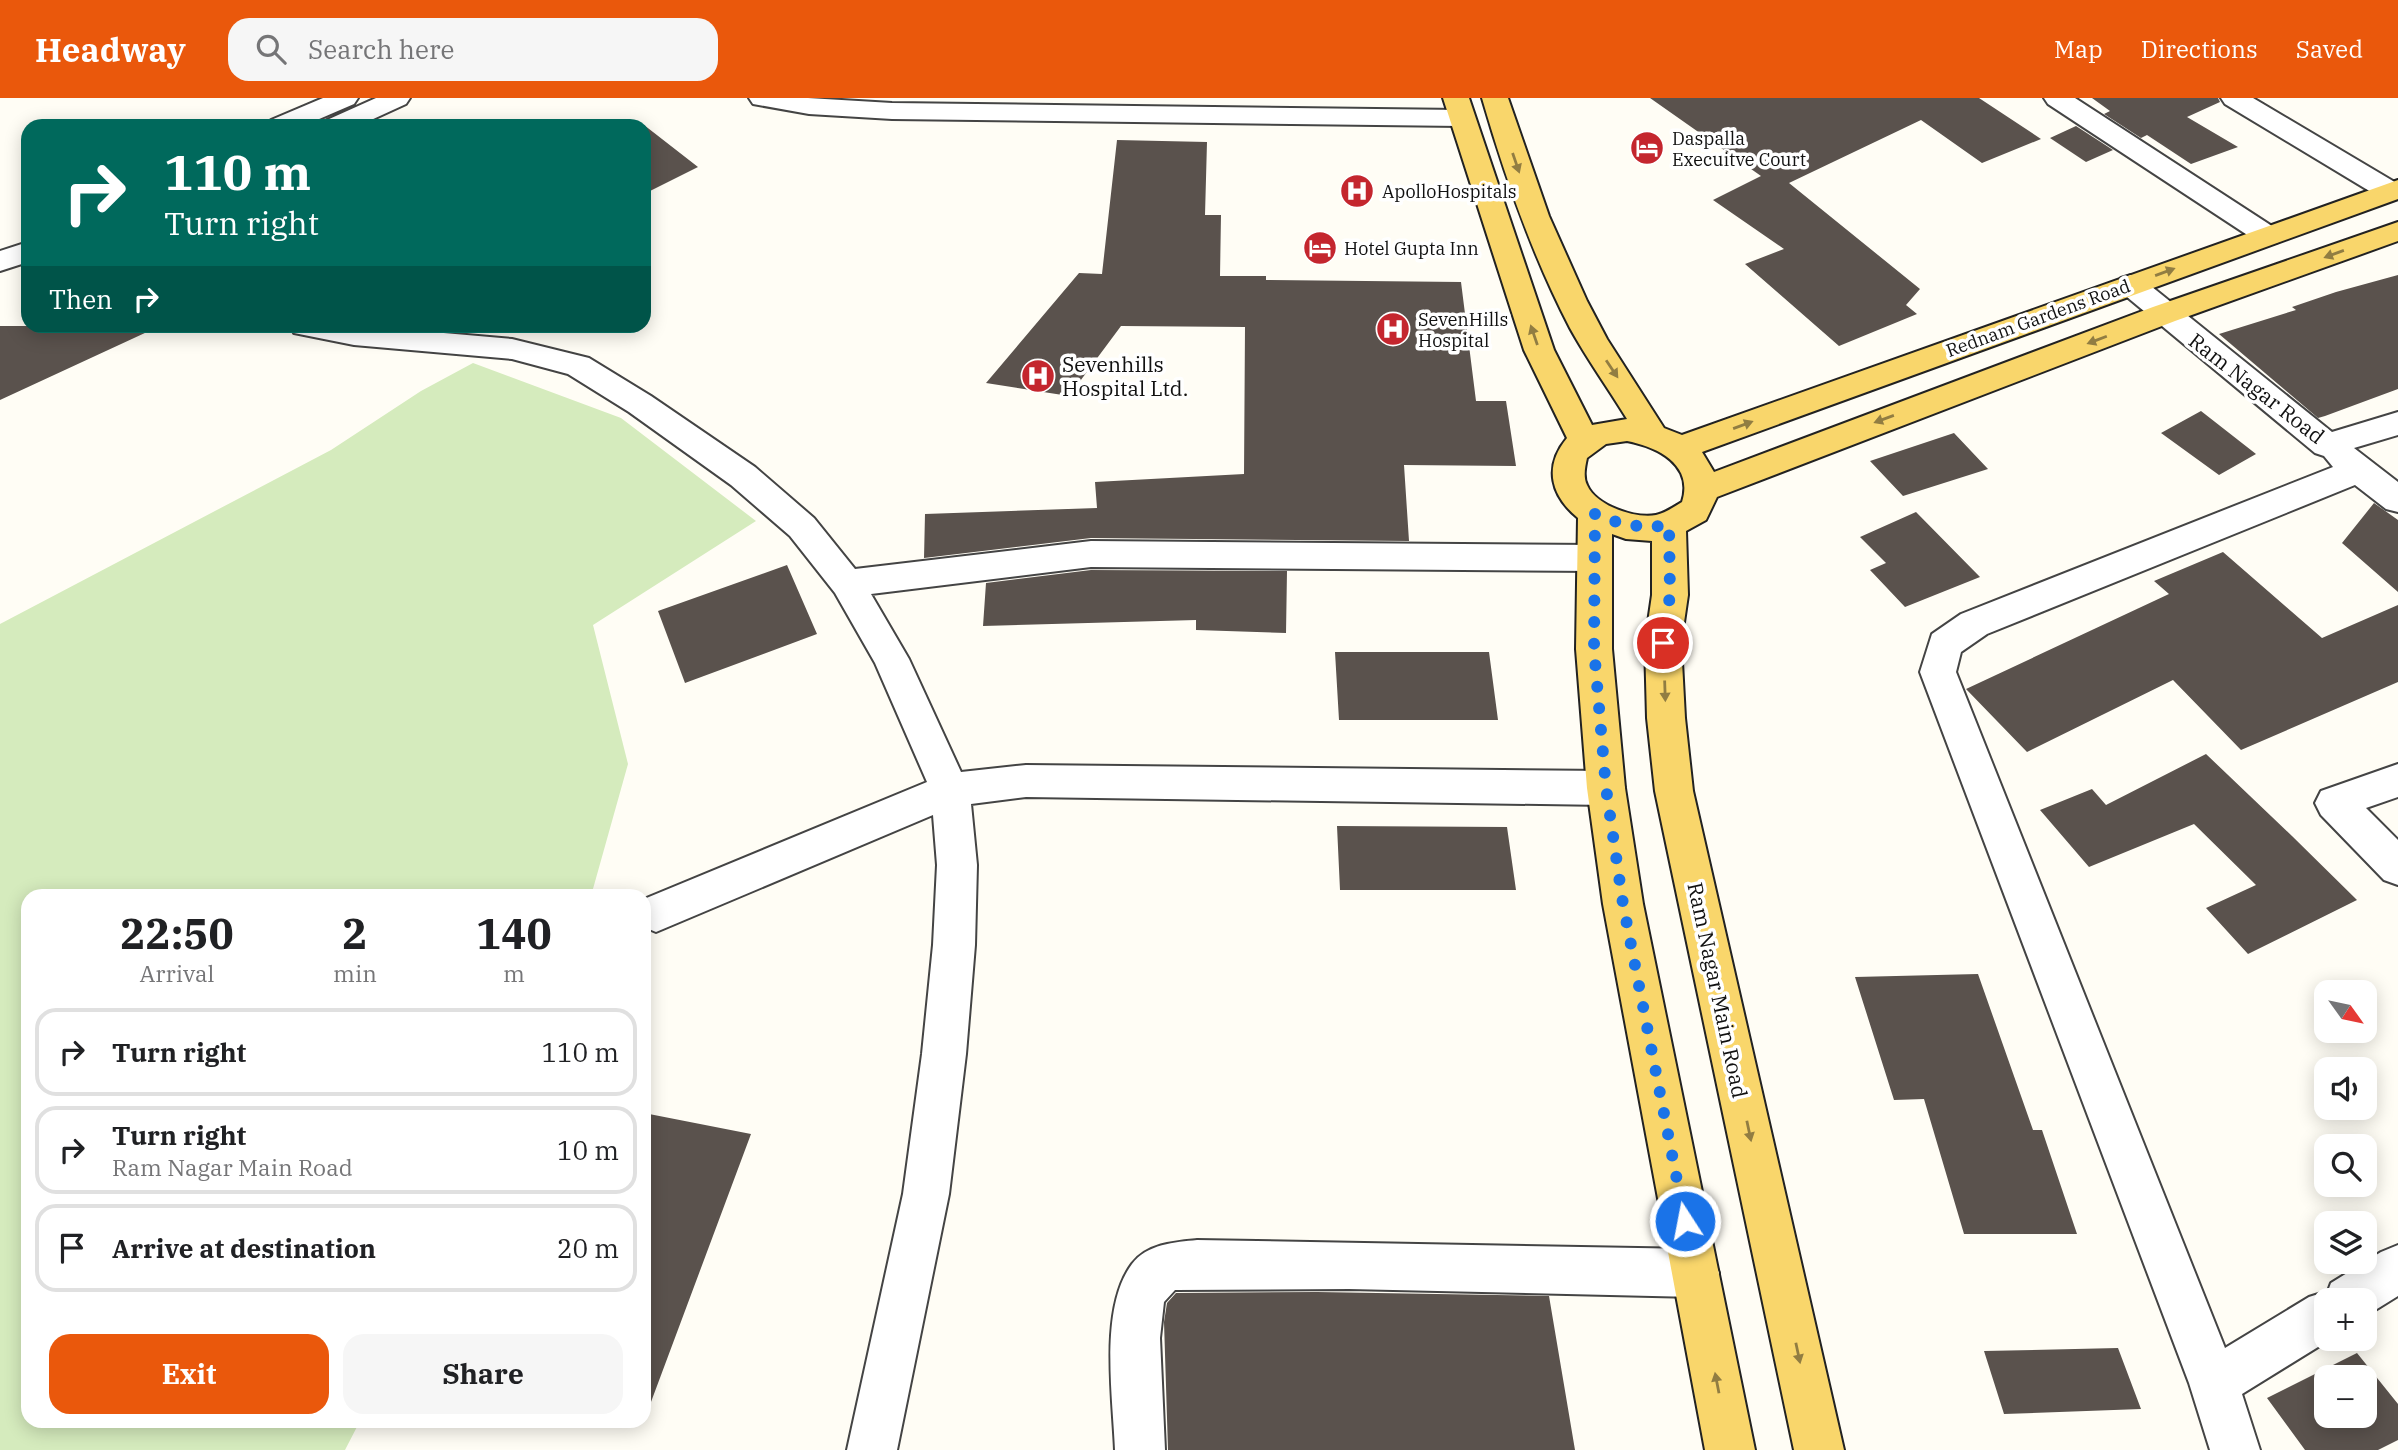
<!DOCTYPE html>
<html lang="en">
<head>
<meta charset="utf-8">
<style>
	body { margin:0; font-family:"IBM Plex Serif",serif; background:#f6f6f6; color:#202124; height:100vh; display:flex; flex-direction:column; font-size:26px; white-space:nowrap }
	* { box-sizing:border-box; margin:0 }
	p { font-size:23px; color:#757577 }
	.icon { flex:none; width:38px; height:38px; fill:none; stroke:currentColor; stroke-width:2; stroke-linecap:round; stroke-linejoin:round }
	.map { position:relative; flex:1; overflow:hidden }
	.sheet { position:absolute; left:21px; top:791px; width:630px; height:539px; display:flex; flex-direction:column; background:#fff; border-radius:21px; box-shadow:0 4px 18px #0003 }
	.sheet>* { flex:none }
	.banner { position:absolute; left:21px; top:21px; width:630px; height:214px; border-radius:21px; box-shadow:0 4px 18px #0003; background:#00695c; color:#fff; overflow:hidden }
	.needle { width:46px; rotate:123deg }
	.controls { position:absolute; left:2314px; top:882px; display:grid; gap:14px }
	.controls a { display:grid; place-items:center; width:63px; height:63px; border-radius:14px; background:#fff; box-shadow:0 4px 18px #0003; font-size:35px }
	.pin { position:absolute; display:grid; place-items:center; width:60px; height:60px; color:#fff; margin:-30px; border:4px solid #fff; border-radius:50%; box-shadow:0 2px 7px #0007 }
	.me { position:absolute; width:77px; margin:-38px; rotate:349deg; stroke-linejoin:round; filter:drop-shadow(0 0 5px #0008) }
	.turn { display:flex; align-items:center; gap:24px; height:147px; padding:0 28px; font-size:32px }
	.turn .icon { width:91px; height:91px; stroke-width:2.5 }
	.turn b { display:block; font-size:49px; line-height:60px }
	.then { display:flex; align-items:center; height:66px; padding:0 28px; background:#0003; gap:14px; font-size:26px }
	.eta { display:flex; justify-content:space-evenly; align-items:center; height:119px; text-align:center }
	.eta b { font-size:42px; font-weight:700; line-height:49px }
	.action { display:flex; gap:14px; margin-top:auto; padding:14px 28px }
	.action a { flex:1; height:80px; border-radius:21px; background:#ea580c; color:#fff; font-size:28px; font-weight:700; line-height:80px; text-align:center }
	.action a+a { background:#f6f6f6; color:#202124 }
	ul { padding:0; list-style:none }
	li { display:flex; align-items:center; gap:21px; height:88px; margin:0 14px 10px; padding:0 14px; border:4px solid #e0e0e0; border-radius:21px }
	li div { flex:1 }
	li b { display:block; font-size:26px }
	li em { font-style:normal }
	header { display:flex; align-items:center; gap:42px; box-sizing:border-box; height:98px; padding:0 35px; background:#ea580c; color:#fff }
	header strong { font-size:33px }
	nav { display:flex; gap:38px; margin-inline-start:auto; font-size:24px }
	.search { width:490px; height:63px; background:#f6f6f6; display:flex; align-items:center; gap:18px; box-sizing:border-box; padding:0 24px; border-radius:21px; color:#757577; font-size:26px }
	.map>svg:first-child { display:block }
	.green { fill:#d5ebbd }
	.building { fill:#5a524d; fill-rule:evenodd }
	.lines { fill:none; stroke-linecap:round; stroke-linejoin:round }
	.minor-casing { stroke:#444; stroke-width:4 }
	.major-casing { stroke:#222; stroke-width:4 }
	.minor { fill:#fff; fill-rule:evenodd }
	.major { fill:#f9d66b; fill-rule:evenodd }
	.oneway { fill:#917d42 }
	.route { stroke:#1a73e8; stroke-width:12; stroke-dasharray:0 21.6 }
	.labels { text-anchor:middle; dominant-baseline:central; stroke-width:7; stroke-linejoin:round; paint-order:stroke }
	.far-poi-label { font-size:18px; fill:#111; stroke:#fff; text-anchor:start }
	.far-street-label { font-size:18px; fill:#111; stroke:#fff }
	.poi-label { font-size:21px; fill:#111; stroke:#fff; text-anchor:start }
	.street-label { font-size:21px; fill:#111; stroke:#fff }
</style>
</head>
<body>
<header>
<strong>Headway</strong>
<div class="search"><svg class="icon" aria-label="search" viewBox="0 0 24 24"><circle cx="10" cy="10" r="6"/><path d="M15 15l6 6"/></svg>Search here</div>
<nav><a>Map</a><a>Directions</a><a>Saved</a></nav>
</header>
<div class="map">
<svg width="2398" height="1352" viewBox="0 0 2398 1352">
	<rect width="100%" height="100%" fill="#fffdf5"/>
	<path class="green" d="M 473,265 L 621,320 L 756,423 L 593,527 L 628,666 L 591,798 L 28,798 L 28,1323 L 360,1323 L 345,1352 L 0,1352 L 0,526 L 331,352 L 421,293 Z"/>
	<path class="building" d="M 1650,0 L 1979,0 L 2041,41 L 1982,65 L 1921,22 L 1789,85 L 1920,191 L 1906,207 L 1917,216 L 1839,248 L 1745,166 L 1784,151 L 1713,102 L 1761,78 Z
		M 2092,0 L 2218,0 L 2220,4 L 2187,19 L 2238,49 L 2191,66 L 2147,37 L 2141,40 L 2104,16 L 2110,13 Z
		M 644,27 L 698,69 L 644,96 Z
		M 2076,28 L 2113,52 L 2086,64 L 2050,40 Z
		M 1117,42 L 1207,44 L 1205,117 L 1221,117 L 1220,178 L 1266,178 L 1266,182 L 1461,184 L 1476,303 L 1506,303 L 1516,368 L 1404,367 L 1409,443 L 1091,440 L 924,460 L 925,416 L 1097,410 L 1095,384 L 1244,376 L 1245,229 L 1121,228 L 1069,298 L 986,285 L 1079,175 L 1102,176 Z
		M 2398,177 L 2398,291 L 2325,318 L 2318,320 L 2219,236 L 2296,212 L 2292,209 L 2336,194 Z
		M 0,228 L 160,228 L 0,302 Z
		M 2201,313 L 2256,356 L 2219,377 L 2161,335 Z
		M 1954,335 L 1988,371 L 1903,398 L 1870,363 Z
		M 2374,405 L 2398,422 L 2398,494 L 2342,445 Z
		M 1916,414 L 1980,479 L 1905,509 L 1870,472 L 1886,465 L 1860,439 Z
		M 2223,454 L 2322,540 L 2398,507 L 2398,584 L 2241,652 L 2173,582 L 2027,654 L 1966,591 L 2169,496 L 2154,483 Z
		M 787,467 L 817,536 L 685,585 L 658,513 Z
		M 1091,472 L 1287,473 L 1286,535 L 1196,532 L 1196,522 L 983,528 L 986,485 Z
		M 1335,554 L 1489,554 L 1498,622 L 1339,622 Z
		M 2206,656 L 2292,738 L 2357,802 L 2248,856 L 2206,810 L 2256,787 L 2194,726 L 2089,769 L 2040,712 L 2092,691 L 2106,707 Z
		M 1337,728 L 1507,729 L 1516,792 L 1340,792 Z
		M 1978,876 L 2033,1032 L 2042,1032 L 2077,1136 L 1964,1136 L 1924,1001 L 1894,1002 L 1855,879 Z
		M 644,1015 L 751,1036 L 648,1312 L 644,1312 Z
		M 1317,1194 L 1549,1198 L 1575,1352 L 1168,1352 L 1164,1224 L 1167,1205 L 1176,1195 Z
		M 2118,1250 L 2141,1311 L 2004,1316 L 1984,1253 Z
		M 2357,1255 L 2398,1306 L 2398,1342 L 2378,1352 L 2305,1352 L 2267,1300 ZM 2326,1279 L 2364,1279 L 2364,1318 L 2326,1318 Z"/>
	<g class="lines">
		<g class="minor-casing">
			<path id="minor" d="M 323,0 L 358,0 L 354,6 L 303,28 L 267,28 L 271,22 Z
				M 376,0 L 410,0 L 406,6 L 358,28 L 323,28 L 327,22 Z
				M 749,0 L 808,0 L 892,5 L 1461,12 L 1470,14 L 1474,20 L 1470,26 L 1461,28 L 892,21 L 809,16 L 753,6 Z
				M 2044,0 L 2075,0 L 2278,132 L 2282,138 L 2278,144 L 2268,147 L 2258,144 L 2048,6 Z
				M 2221,0 L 2253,0 L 2398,86 L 2398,101 L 2381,100 L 2225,6 Z
				M 28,144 L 28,164 L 0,173 L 0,153 Z
				M 2131,177 L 2141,180 L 2332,334 L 2398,314 L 2398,337 L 2354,350 L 2398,384 L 2398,414 L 2386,411 L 2355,387 L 1987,536 L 1961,554 L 1956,574 L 2225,1250 L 2309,1199 L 2328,1193 L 2331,1185 L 2381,1154 L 2398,1147 L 2398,1198 L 2364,1219 L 2364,1202 L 2326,1202 L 2326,1241 L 2331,1241 L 2242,1296 L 2260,1352 L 2210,1352 L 2189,1285 L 1920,574 L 1932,536 L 1961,516 L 2333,369 L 2324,358 L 2315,355 L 2121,194 L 2116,187 L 2121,180 Z
				M 290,228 L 363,228 L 512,241 L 589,260 L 651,298 L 755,369 L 814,420 L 855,471 L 1091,443 L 1595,447 L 1607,451 L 1612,460 L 1607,469 L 1595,473 L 1091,469 L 871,496 L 909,561 L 961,674 L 1026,667 L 1606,673 L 1620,678 L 1625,690 L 1620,702 L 1606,707 L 1026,699 L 971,706 L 977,767 L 975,847 L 966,956 L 949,1096 L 897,1352 L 847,1352 L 903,1096 L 922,956 L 933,847 L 937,767 L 933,717 L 656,834 L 644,829 L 644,801 L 927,684 L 875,565 L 835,495 L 790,438 L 731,387 L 629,314 L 568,276 L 512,261 L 354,247 L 294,235 Z
				M 2398,666 L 2398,699 L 2366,710 L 2398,742 L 2398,787 L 2384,782 L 2321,717 L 2315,705 L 2321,693 Z
				M 1197,1142 L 1695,1151 L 1712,1158 L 1719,1175 L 1712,1192 L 1695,1199 L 1349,1191 L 1175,1192 L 1164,1204 L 1160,1240 L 1165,1352 L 1115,1352 C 1113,1299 1099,1210 1132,1166 C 1147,1146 1175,1144 1197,1142 Z"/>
		</g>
		<g class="major-casing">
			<path id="major" d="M 1443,0 L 1469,0 L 1554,252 L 1592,327 L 1627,321 C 1608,290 1587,261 1570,230 C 1532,157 1505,79 1482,0 L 1508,0 L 1549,118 L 1587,203 L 1607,241 L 1664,330 L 1682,337 L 2398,82 L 2398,101 L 1702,354 L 1714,374 L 2153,209 L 2398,124 L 2398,143 L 2175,223 L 1717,399 L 1706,422 L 1686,433 L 1688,497 L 1681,545 L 1685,620 L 1693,693 L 1844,1352 L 1794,1352 L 1655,693 L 1647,620 L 1645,545 L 1652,497 L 1652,443 L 1626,441 L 1612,436 L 1612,551 L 1625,690 L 1643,806 L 1755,1352 L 1705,1352 L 1603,806 L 1587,690 L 1576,551 L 1578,420 C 1551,398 1543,369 1567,340 L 1524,252 ZM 1627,343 C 1658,349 1694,367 1682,404 C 1674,409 1665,415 1656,417 C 1636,421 1596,408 1587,387 C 1583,379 1585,369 1587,360 L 1606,346 Z"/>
		</g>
		<use href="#minor" class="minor"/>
		<use href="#major" class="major"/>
	</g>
	<defs><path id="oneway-solid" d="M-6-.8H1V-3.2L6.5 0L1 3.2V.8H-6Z" transform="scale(1.75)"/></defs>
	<g class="oneway">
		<use href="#oneway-solid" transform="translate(1516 65) rotate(71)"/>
		<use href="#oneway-solid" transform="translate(2334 156) rotate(160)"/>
		<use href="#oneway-solid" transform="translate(2165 174) rotate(-20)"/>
		<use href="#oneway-solid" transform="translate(1534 237) rotate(-109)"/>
		<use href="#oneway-solid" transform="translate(2097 242) rotate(159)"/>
		<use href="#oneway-solid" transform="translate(1612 271) rotate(56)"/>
		<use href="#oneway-solid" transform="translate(1884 321) rotate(160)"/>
		<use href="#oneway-solid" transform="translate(1743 327) rotate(-20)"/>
		<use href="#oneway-solid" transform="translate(1665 593) rotate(88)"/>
		<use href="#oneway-solid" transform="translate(1749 1033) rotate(78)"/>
		<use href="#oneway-solid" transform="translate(1798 1255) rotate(78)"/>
		<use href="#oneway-solid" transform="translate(1717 1285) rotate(-101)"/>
	</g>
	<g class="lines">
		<path class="route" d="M 1663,545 L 1670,497 L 1669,427 C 1641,431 1621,427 1595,416 L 1594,551 L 1606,690 L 1623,806 L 1685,1123"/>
	</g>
	<defs>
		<g id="hotel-disc" transform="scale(1.75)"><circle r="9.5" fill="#c4262e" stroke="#fff"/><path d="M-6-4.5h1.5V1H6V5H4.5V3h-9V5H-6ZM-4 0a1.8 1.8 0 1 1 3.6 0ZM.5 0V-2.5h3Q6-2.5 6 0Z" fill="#fff"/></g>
		<g id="hospital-disc" transform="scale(1.75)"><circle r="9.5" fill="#c4262e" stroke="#fff"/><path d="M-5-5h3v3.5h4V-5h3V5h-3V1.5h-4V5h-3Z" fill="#fff"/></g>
	</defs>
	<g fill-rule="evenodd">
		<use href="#hotel-disc" x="1647" y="50"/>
		<use href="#hospital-disc" x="1357" y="93"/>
		<use href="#hotel-disc" x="1320" y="150"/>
		<use href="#hospital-disc" x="1393" y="231"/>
		<use href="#hospital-disc" x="1038" y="278"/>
	</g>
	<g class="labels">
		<g class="far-poi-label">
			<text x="1672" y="40">Daspalla<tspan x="1672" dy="21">Execuitve Court</tspan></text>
			<text x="1382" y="93">ApolloHospitals</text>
			<text x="1344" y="150">Hotel Gupta Inn</text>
			<text x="1418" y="221">SevenHills<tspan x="1418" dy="21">Hospital</tspan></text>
		</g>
		<g class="far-street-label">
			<text transform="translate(2038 220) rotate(-20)">Rednam Gardens Road</text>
		</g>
		<g class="poi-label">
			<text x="1062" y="266">Sevenhills<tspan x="1062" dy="24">Hospital Ltd.</tspan></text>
		</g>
		<g class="street-label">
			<text transform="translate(2257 290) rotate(38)">Ram Nagar Road</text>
			<text transform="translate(1718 892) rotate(78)">Ram Nagar Main Road</text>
		</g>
	</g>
</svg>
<div class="controls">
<a><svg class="needle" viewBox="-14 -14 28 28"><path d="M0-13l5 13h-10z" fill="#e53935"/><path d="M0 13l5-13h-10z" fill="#757577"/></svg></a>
<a><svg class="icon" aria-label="sound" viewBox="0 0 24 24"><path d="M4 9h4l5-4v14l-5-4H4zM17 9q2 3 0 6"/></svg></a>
<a><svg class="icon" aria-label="search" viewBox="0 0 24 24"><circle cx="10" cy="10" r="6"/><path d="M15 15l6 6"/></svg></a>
<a><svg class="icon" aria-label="layers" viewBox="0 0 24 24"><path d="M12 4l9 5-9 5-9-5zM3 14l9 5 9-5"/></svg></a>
<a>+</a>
<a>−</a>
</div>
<div class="pin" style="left:1663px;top:545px;background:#d93025"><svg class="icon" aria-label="arrive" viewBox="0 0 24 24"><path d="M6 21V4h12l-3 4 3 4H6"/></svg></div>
<svg class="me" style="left:1685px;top:1123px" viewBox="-20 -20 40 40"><circle r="17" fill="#1a73e8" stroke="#fff" stroke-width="3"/><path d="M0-11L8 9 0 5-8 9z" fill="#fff"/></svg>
<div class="banner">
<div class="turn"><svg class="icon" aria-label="right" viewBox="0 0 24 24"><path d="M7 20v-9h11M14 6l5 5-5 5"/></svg><div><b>110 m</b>Turn right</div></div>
<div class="then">Then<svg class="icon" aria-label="right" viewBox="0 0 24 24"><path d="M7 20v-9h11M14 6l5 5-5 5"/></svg></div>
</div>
<section class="sheet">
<div class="eta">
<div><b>22:50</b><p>Arrival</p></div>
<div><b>2</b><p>min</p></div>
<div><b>140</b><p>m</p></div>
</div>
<ul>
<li><svg class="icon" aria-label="right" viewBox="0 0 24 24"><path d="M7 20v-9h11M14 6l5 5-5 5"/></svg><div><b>Turn right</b></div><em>110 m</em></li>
<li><svg class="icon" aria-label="right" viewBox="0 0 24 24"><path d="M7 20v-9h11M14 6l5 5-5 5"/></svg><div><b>Turn right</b><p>Ram Nagar Main Road</p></div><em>10 m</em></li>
<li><svg class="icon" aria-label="arrive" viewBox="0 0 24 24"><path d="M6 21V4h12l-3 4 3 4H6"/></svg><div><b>Arrive at destination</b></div><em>20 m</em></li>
</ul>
<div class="action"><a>Exit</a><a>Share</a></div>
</section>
</div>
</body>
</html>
